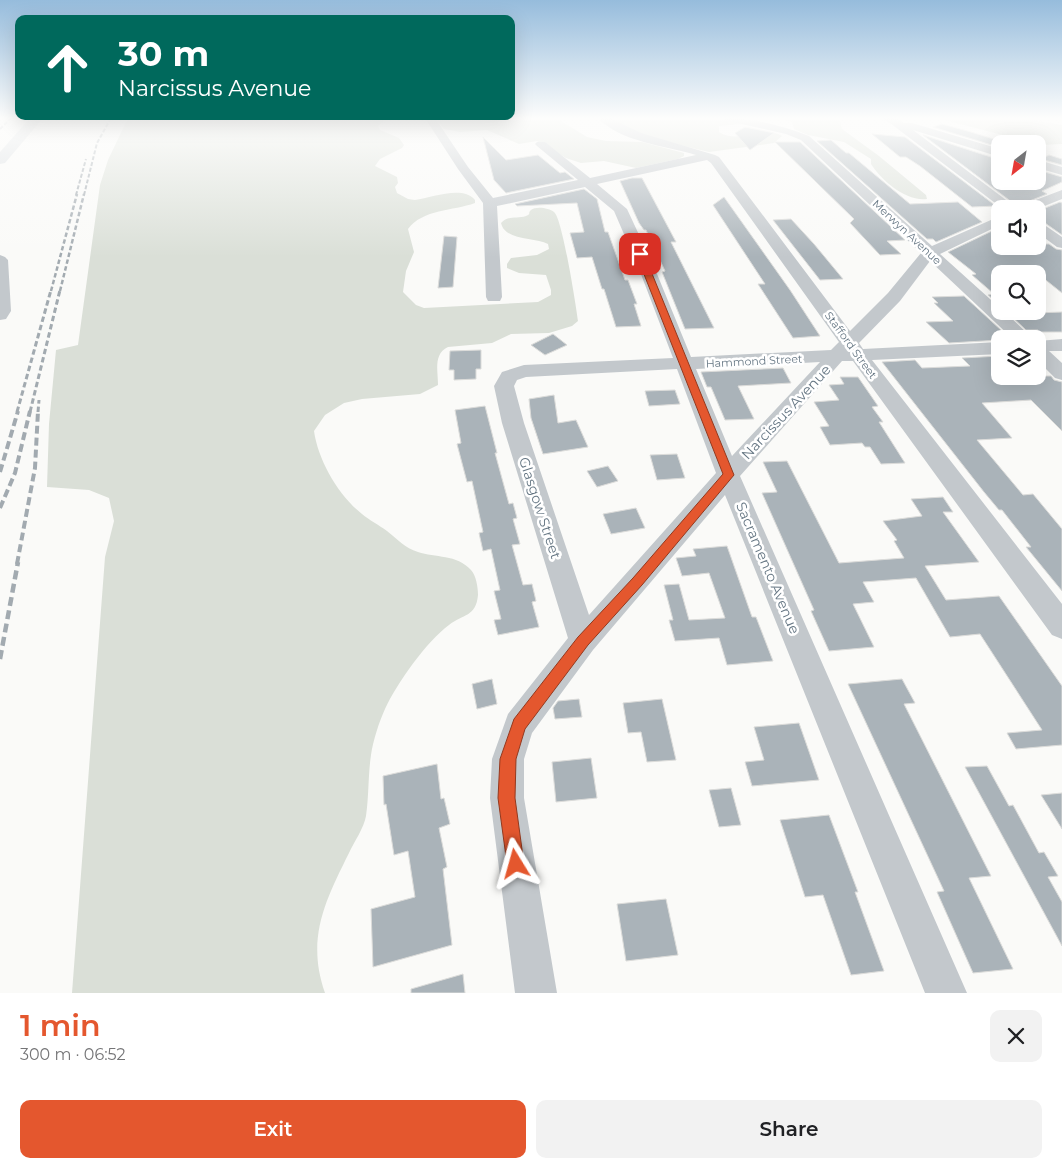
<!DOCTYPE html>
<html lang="en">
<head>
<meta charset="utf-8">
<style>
	body { margin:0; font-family:Montserrat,sans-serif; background:#f2f2f2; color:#202124; height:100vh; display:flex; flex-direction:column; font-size:19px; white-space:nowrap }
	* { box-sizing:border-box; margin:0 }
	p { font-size:16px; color:#757577 }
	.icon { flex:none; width:28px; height:28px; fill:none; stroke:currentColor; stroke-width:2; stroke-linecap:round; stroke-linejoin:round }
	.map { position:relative; height:993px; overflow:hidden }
	.side { display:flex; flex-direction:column; background:#fff; flex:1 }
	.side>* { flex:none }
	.guide { position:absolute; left:15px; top:15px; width:500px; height:105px; border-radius:10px; box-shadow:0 5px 20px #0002; background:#00695c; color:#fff; overflow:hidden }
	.needle { width:32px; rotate:211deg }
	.controls { position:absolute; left:991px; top:135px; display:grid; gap:10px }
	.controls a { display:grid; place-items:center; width:55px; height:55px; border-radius:10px; background:#fff; box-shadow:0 5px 20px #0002; font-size:25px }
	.pin { position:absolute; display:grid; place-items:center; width:42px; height:42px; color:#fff; margin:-21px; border-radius:10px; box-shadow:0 2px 8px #0006 }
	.me { position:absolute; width:55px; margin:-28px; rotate:352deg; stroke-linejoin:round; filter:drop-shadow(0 0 4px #0008) }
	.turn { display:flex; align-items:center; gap:18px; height:105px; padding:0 20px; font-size:22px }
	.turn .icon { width:65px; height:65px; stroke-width:2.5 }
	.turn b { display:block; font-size:35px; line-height:42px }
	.round { display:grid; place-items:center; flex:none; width:52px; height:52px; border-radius:10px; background:#f2f2f2 }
	.head { display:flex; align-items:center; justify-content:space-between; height:85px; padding:0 20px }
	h1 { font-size:30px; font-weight:600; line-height:38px; color:#e4572e }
	.cta { display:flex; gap:10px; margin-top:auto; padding:10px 20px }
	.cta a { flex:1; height:58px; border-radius:10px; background:#e4572e; color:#fff; font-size:20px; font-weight:600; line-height:58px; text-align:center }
	.cta a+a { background:#f2f2f2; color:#202124 }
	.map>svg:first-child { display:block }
	.green { fill:#dadfd7 }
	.building { fill:#aab3b9; stroke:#dcdcda }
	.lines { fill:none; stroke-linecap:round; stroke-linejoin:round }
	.minor { fill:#c3c8cc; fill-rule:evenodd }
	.major { fill:#d6dbdf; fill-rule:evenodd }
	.rail-far4 { stroke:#a2aab0; stroke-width:2; stroke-dasharray:4 2; stroke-linecap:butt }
	.rail-far3 { stroke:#a2aab0; stroke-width:2.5; stroke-dasharray:4.5 2.5; stroke-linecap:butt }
	.rail-far2 { stroke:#a2aab0; stroke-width:3; stroke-dasharray:5.5 3; stroke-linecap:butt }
	.rail-far1 { stroke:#a2aab0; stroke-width:4; stroke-dasharray:8 4; stroke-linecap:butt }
	.rail { stroke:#a2aab0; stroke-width:4.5; stroke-dasharray:9 4.5; stroke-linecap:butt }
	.route { fill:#e4572e; stroke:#94391e }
	.labels { text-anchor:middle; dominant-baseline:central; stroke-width:5; stroke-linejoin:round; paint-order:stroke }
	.far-street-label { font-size:11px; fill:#657683; stroke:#fff }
	.street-label { font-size:14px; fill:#657683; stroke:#fff }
</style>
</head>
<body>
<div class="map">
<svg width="1062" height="993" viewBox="0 0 1062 993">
	<rect width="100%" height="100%" fill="#fafaf8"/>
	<path class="green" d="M 128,118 L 387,118 L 378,126 L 380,130 L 399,138 L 404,145 L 402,148 L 380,159 L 375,166 L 397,177 L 398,183 L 395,187 L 397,193 L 408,199 L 415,200 C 432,198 462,185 475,200 L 475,203 C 453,211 423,209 408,229 L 414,252 L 406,271 L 403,292 L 416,305 L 424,308 L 538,302 L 551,295 L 551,290 L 546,275 L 519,273 L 507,268 L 507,264 L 511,258 L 537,255 L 549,249 L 548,244 C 535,237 505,241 501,223 C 508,215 517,219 526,216 C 532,213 527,214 531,210 C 536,206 549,208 554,212 C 562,217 576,305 578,321 L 572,326 L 549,333 L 511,334 L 492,343 L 448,347 C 433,354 438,371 438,385 L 420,394 L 362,399 L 344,403 L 325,415 L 314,431 C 318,460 338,495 362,514 C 369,520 379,525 387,531 C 397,539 405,548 418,552 C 435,558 457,554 471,570 C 476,575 478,587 478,595 C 476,617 463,614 449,625 C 427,641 397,683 385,709 C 379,722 373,741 371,755 C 368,775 369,796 366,816 C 364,828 354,842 349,853 C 325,901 306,939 325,993 L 72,993 L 105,557 L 114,521 L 109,498 L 89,490 L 47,487 L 49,424 L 56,350 L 78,345 L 100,185 L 108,160 Z
		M 435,118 L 556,118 L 587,137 L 606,141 L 642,142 L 684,153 L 684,156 L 678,159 L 636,168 L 604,161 L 581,163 L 566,158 L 537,141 L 519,144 L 487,130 L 460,132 L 450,130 L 444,129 Z
		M 607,118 L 717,118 L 741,124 L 719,126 L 719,132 C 739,145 763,125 782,136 L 774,143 L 709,152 L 642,136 Z
		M 776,118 L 839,118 L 842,129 L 879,156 L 926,195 L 927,199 C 906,202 881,180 871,164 L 871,159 L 844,142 L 808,135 L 794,129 L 792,122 Z
		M 937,118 L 1019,118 L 1062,125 L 1062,144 L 1041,145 Z"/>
	<path class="building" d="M 942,124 L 971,132 L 1003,142 L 995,146 L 933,127 Z
		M 745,127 L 774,133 L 750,150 L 735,133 Z
		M 872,134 L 905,137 L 996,206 L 972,207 L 920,166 L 906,157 L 900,157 Z
		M 923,135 L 1000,160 L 1000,181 L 1038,181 L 1038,170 L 1062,177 L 1062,182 L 1042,191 L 1047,194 L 1017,206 Z
		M 483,137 L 506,160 L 538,155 L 560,173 L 565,172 L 574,179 L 506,193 L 494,180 Z
		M 831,140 L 846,153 L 849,153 L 910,204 L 958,202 L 982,222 L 936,242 L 933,239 L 927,239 L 817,141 Z
		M 775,142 L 800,142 L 905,240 L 887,241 L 901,254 L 880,255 L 850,223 L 854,219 Z
		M 1049,155 L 1062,159 L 1062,165 L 1041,159 Z
		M 632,178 L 642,178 L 676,242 L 671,242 L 714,328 L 685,329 L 662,272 L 665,271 L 646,230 L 644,230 L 639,223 L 620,181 Z
		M 584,189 L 597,199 L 605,232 L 608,232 L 625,280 L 628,280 L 637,304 L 634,304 L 641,326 L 616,327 L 604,289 L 602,289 L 592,257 L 577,258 L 570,233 L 584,232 L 577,203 L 517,206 L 515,204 Z
		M 724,197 L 790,290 L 820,336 L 793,338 L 758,284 L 765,284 L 713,205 Z
		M 1060,202 L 1062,203 L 1062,235 L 1038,218 L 1038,211 Z
		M 791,219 L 814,244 L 843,279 L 820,280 L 773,220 Z
		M 992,231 L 1000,237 L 1000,246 L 1038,246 L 1038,244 L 1049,244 L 1056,249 L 1062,250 L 1062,293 L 1042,277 L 1038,278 L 1038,274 L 1000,274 L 1000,305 L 988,295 L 994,294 L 972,275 L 976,274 L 948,252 Z
		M 444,236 L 457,237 L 453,287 L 438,288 Z
		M 964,296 L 1002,331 L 994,333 L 1000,340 L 949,343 L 926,322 L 953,321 L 934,303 L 938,303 L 932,297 Z
		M 1062,312 L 1062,332 L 1038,332 L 1038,330 L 1026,330 L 1009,314 Z
		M 553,334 L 567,345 L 545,355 L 531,345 Z
		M 481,350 L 481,369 L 476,369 L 476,379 L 454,380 L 454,370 L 449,370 L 450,351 Z
		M 1000,356 L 1000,376 L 1051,376 L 1054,380 L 1062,382 L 1062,431 L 1031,400 L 982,403 L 1012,438 L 977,440 L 1023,495 L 1033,494 L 1062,529 L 1062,591 L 1026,547 L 1031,547 L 1002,510 L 999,510 L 984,492 L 882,362 L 915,360 L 922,368 L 970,366 L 962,358 Z
		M 783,368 L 791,383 L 738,386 L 754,419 L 725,420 L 711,387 L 707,387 L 701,372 Z
		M 840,377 L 858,377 L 878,406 L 872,407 L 883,422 L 879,422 L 905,463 L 881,464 L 870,447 L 865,447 L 862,443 L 830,445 L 820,427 L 829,426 L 814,402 L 839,400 L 829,385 L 844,384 Z
		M 675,390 L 680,404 L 649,406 L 645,391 Z
		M 554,395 L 558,423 L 576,420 L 588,447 L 543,454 L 531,418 L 529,399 Z
		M 485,406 L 497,453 L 495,453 L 509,504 L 513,503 L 517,518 L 513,519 L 520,544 L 512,545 L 523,585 L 532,584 L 536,601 L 532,602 L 539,627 L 498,635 L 494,620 L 501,619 L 494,591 L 500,590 L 491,549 L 483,551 L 479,533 L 483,532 L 472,481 L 467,482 L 457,444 L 461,443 L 455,410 Z
		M 677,454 L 685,478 L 657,480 L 650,455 Z
		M 787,461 L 839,563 L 904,558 L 894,541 L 897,540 L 883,521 L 922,516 L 911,499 L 943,497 L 953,512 L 943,512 L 979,562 L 925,566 L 946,600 L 999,596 L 1062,686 L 1062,745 L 1016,749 L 1007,733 L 1042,730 L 980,634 L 950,637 L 916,578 L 863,582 L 874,602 L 853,604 L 874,647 L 829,651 L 811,611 L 814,610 L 762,493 L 777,492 L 763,462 Z
		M 608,466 L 618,481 L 597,487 L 587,471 Z
		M 636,508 L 645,528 L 611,534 L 603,514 Z
		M 727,546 L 752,617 L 756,617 L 773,661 L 727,665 L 719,638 L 675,641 L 669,620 L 673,620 L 664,585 L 679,584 L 689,620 L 725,618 L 709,573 L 682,576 L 676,558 L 696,556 L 693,549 Z
		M 492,679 L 497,704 L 477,709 L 472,684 Z
		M 902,679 L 915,703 L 904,704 L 991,876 L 969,878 L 1013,969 L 973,973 L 937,892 L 944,891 L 848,684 Z
		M 579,699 L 582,717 L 555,719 L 553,708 L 558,701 Z
		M 662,699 L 676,760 L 647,762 L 641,732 L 628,733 L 623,703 Z
		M 799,723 L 819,780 L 752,786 L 745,762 L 764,760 L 754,727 Z
		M 591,758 L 597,798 L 556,802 L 552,762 Z
		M 437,764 L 441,799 L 444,798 L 450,824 L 439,828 L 447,867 L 443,869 L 452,945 L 373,967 L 371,909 L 415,897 L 408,851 L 394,855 L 386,804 L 384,805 L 383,776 Z
		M 987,766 L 1009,806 L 1013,805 L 1039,853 L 1044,852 L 1058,876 L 1048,877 L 1062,902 L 1062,946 L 965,767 Z
		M 731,788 L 741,825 L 719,827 L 709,790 Z
		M 1062,793 L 1062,829 L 1041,795 Z
		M 829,815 L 858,892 L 855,892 L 884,971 L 851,975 L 823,895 L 805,897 L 780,820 Z
		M 666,899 L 678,955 L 626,961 L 617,904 Z
		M 463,974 L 465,993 L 411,993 L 411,989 Z"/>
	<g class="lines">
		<path class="minor" d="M 425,118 L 435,118 L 468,167 L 493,198 L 578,180 L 537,146 L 535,144 L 537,142 L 545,142 L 590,178 L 696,155 C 667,146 620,142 598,118 L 610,118 L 641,133 L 715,155 L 719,157 L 850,331 L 888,293 L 921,253 L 801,140 L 786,134 L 724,120 L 723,118 C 752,118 782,125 809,136 L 932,246 L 1000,216 L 1000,225 L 940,254 L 1000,308 L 1000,311 L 1004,311 L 1033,339 L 1013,339 L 930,261 L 900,301 L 859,343 L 863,349 L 1000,342 L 1000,354 L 872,360 L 1062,604 L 1062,639 L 1052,635 L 853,361 L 842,361 L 740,476 L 967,993 L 925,993 L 725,495 L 593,650 L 532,733 L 524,759 L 524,798 L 557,993 L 515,993 L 490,798 L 492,759 L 508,714 L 568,638 L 502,423 L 494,386 L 502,372 L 524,365 L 673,358 L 639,269 L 614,211 L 585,187 L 497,206 L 502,297 L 500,301 L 488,301 L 486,297 L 483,203 L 458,169 ZM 707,160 L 711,163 L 839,342 L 831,350 L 691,357 L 655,269 L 627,209 L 597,184 ZM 820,362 L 732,456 L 696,369 ZM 677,369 L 716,473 L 589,615 L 524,423 L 514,386 L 517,380 L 526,377 Z
			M 880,118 L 896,118 L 904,123 L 912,123 L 1000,149 L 1000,157 L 913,130 L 1018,209 L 1020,206 L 1062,190 L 1062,199 L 1037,209 L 1003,209 L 890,123 Z
			M 1038,160 L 1062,167 L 1062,175 L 1038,168 Z
			M 1038,223 L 1043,224 L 1062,237 L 1062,248 L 1057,247 L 1038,233 Z
			M 0,255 L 5,257 L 8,260 L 11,311 L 6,319 L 0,320 Z
			M 1062,339 L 1062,351 L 1049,351 L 1062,363 L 1062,380 L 1055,378 L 1038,361 L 1038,341 Z"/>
		<path class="major" d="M 30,118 L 43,118 L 5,163 L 0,164 L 0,152 Z"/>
		<path class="rail-far4" d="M 0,129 L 11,118
			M 76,195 L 86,159
			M 84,195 L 97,143 L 111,118"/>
		<path class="rail-far3" d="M 51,291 L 77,194
			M 60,291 L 84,194"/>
		<path class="rail-far2" d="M 17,412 L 51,290
			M 30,412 L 60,290
			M 38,412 L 39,400"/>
		<path class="rail-far1" d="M 0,472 L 18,411
			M 0,508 L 15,473 L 30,411
			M 17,564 L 35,468 L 38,411"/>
		<path class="rail" d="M 0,659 L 18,562"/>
	</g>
	<linearGradient id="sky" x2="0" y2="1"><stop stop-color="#96bcdc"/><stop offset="0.46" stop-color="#fdfdfc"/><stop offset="1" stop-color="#fdfdfc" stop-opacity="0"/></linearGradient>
	<rect width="1062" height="257" fill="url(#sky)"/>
	<path class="route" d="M 640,252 L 644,254 L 734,475 L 642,585 L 588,645 L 525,729 L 516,759 L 515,798 L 524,864 L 522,870 L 516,873 L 509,870 L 507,864 L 498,798 L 500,759 L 514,719 L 578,637 L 633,578 L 723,474 L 636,254 Z"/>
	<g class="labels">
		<g class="far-street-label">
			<text transform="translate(907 232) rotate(43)">Merwyn Avenue</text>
			<text transform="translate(851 345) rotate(54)">Stafford Street</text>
			<text transform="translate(754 361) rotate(-3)">Hammond Street</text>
		</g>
		<g class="street-label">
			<text transform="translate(786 412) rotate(-47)">Narcissus Avenue</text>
			<text transform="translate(540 508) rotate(72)">Glasgow Street</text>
			<text transform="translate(768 568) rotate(67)">Sacramento Avenue</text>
		</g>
	</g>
</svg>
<div class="controls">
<a><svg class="needle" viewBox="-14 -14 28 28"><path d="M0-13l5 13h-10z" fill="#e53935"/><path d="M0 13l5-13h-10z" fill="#757577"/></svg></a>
<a><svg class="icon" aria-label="sound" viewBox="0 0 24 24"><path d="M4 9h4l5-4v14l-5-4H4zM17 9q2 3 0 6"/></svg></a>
<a><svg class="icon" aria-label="search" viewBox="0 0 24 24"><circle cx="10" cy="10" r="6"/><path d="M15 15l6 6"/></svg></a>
<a><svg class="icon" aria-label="layers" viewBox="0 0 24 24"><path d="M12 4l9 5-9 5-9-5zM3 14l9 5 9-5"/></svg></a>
</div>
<div class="pin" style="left:640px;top:254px;background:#d93025"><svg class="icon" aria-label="arrive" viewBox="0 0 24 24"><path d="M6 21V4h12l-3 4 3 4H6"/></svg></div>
<svg class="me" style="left:516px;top:864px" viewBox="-20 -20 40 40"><path d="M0-17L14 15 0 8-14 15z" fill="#e4572e" stroke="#fff" stroke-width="4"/></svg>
<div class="guide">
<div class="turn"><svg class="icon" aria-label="ahead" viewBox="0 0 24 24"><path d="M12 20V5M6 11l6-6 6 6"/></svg><div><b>30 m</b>Narcissus Avenue</div></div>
</div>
</div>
<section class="side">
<div class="head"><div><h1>1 min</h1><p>300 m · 06:52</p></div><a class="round"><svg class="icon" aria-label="close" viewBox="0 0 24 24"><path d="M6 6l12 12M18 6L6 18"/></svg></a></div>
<div class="cta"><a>Exit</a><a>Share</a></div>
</section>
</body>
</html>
